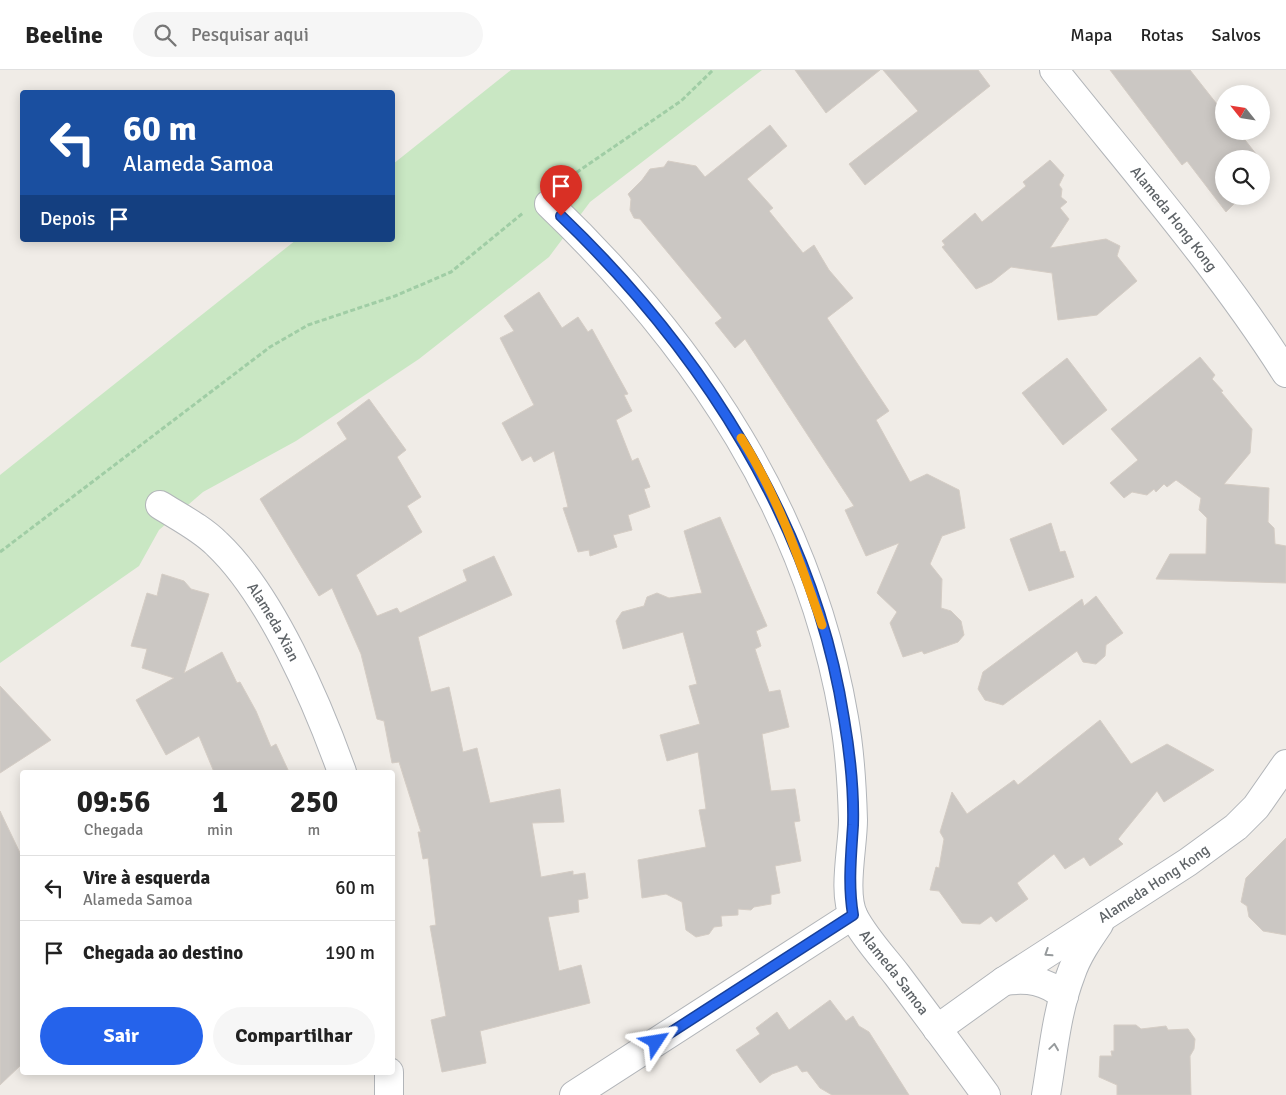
<!DOCTYPE html>
<html lang="pt">
<head>
<meta charset="utf-8">
<style>
	body { margin:0; font-family:Signika,sans-serif; background:#f6f6f6; color:#222; height:100vh; display:flex; flex-direction:column; font-size:19px; white-space:nowrap }
	* { box-sizing:border-box; margin:0 }
	p { font-size:16px; color:#767676 }
	.icon { flex:none; width:28px; height:28px; fill:none; stroke:currentColor; stroke-width:2; stroke-linecap:round; stroke-linejoin:round }
	.map { position:relative; flex:1; overflow:hidden }
	.side { position:absolute; left:20px; top:700px; width:375px; height:305px; display:flex; flex-direction:column; background:#fff; border-radius:5px; box-shadow:0 2px 12px #0003 }
	.side>* { flex:none }
	.top-card { position:absolute; left:20px; top:20px; width:375px; height:152px; border-radius:5px; box-shadow:0 2px 12px #0003; background:#1a4fa0; color:#fff; overflow:hidden }
	.needle { width:32px; rotate:300deg }
	.controls { position:absolute; left:1215px; top:15px; display:grid; gap:10px }
	.controls a { display:grid; place-items:center; width:55px; height:55px; border-radius:50%; background:#fff; box-shadow:0 2px 12px #0003; font-size:25px }
	.pin { position:absolute; display:grid; place-items:center; width:42px; height:42px; color:#fff; margin:-51px -21px; border-radius:50% 50% 50% 0; rotate:-45deg; box-shadow:0 0 5px #0007 }
	.pin .icon { rotate:45deg }
	.me { position:absolute; width:55px; margin:-28px; rotate:57deg; stroke-linejoin:round; filter:drop-shadow(0 0 4px #0008) }
	.turn { display:flex; align-items:center; gap:18px; height:105px; padding:0 20px; font-size:22px }
	.turn .icon { width:65px; height:65px; stroke-width:2.5 }
	.turn b { display:block; font-size:35px; line-height:42px }
	.then { display:flex; align-items:center; height:48px; padding:0 20px; background:#0003; gap:10px; font-size:19px }
	.eta { display:flex; justify-content:space-evenly; align-items:center; height:85px; text-align:center }
	.eta b { font-size:30px; font-weight:700; line-height:35px }
	.button { display:flex; gap:10px; margin-top:auto; padding:10px 20px }
	.button a { flex:1; height:58px; border-radius:30px; background:#2563eb; color:#fff; font-size:20px; font-weight:700; line-height:58px; text-align:center }
	.button a+a { background:#f6f6f6; color:#222 }
	ul { padding:0; list-style:none }
	li { display:flex; align-items:center; gap:15px; height:65px; padding:0 20px; border-top:1px solid #e0e0e0 }
	li div { flex:1 }
	li b { display:block; font-size:19px }
	li em { font-style:normal }
	header { display:flex; align-items:center; gap:30px; box-sizing:border-box; height:70px; padding:0 25px; background:#fff; border-bottom:1px solid #e0e0e0 }
	header strong { font-size:24px }
	nav { display:flex; gap:28px; margin-inline-start:auto; font-size:18px }
	.search { width:350px; height:45px; background:#f6f6f6; display:flex; align-items:center; gap:12px; box-sizing:border-box; padding:0 18px; border-radius:28px; color:#767676; font-size:19px }
	.map>svg:first-child { display:block }
	.green { fill:#c9e7c3 }
	.building { fill:#cbc7c3; stroke:#d5cdc5 }
	.lines { fill:none; stroke-linecap:round; stroke-linejoin:round }
	.street-casing { stroke:#b2b5b9; stroke-width:30 }
	.path { stroke:#a0cda5; stroke-width:3; stroke-dasharray:5 2.5; stroke-linecap:butt }
	.street { stroke:#fff; stroke-width:28 }
	.oneway { stroke:#969a9c }
	.route-casing { stroke:#184099; stroke-width:12 }
	.route { stroke:#2563eb; stroke-width:9 }
	.slow { stroke:#f59e0b; stroke-width:9 }
	.labels { text-anchor:middle; dominant-baseline:central; stroke-width:4; stroke-linejoin:round; paint-order:stroke }
	.street-label { font-size:15px; fill:#5e6367; stroke:#fff }
</style>
</head>
<body>
<header>
<strong>Beeline</strong>
<div class="search"><svg class="icon" aria-label="search" viewBox="0 0 24 24"><circle cx="10" cy="10" r="6"/><path d="M15 15l6 6"/></svg>Pesquisar aqui</div>
<nav><a>Mapa</a><a>Rotas</a><a>Salvos</a></nav>
</header>
<div class="map">
<svg width="1286" height="1025" viewBox="0 0 1286 1025">
	<rect width="100%" height="100%" fill="#f0ece7"/>
	<path class="green" d="M 511,0 L 762,0 L 590,132 L 549,187 L 419,289 L 296,371 L 203,422 L 159,460 L 139,496 L 0,593 L 0,405 L 296,170 L 392,170 L 393,94 Z"/>
	<path class="building" d="M 795,0 L 880,0 L 826,43 Z
		M 883,0 L 978,0 L 990,16 L 865,115 L 849,94 L 918,41 Z
		M 1110,0 L 1190,0 L 1224,43 L 1224,61 L 1238,61 L 1260,89 L 1224,89 L 1224,126 L 1242,126 L 1226,142 L 1187,91 L 1182,95 Z
		M 770,55 L 787,76 L 747,109 L 773,138 L 769,141 L 803,183 L 814,175 L 829,200 L 853,228 L 827,248 L 889,341 L 876,350 L 910,412 L 927,404 L 959,420 L 965,458 L 942,466 L 930,494 L 942,509 L 941,538 L 951,541 L 961,551 L 964,565 L 958,572 L 924,584 L 922,581 L 903,587 L 890,553 L 897,542 L 877,523 L 899,473 L 866,486 L 845,440 L 854,436 L 745,269 L 735,278 L 715,253 L 722,248 L 640,149 L 634,148 L 630,140 L 631,129 L 628,124 L 642,110 L 650,99 L 664,97 L 668,91 L 696,96 L 705,107 Z
		M 1050,90 L 1064,105 L 1059,115 L 1062,119 L 1061,127 L 1067,132 L 1060,138 L 1069,149 L 1050,178 L 1106,169 L 1120,176 L 1117,186 L 1137,211 L 1097,245 L 1058,250 L 1052,203 L 1011,197 L 992,212 L 976,219 L 942,177 L 945,175 L 942,171 L 975,143 L 982,152 L 1026,116 L 1023,112 Z
		M 539,222 L 562,258 L 578,247 L 588,262 L 592,259 L 628,324 L 624,325 L 632,341 L 616,350 L 632,391 L 638,388 L 650,417 L 644,419 L 650,437 L 628,445 L 632,460 L 613,465 L 617,477 L 590,486 L 589,480 L 578,482 L 563,438 L 568,437 L 554,381 L 534,392 L 531,386 L 522,391 L 502,353 L 534,335 L 500,268 L 514,261 L 504,246 Z
		M 1200,287 L 1215,305 L 1212,309 L 1223,321 L 1221,322 L 1252,359 L 1250,383 L 1224,414 L 1269,418 L 1268,452 L 1274,458 L 1275,474 L 1286,476 L 1286,513 L 1156,509 L 1170,484 L 1206,484 L 1207,448 L 1199,440 L 1201,428 L 1176,410 L 1167,417 L 1164,414 L 1156,422 L 1154,419 L 1147,425 L 1132,422 L 1124,428 L 1110,413 L 1138,390 L 1111,359 Z
		M 1067,288 L 1107,340 L 1063,375 L 1022,323 Z
		M 369,329 L 406,380 L 397,387 L 421,427 L 407,436 L 422,462 L 356,505 L 377,546 L 397,538 L 400,543 L 467,511 L 463,500 L 494,486 L 512,525 L 418,567 L 431,622 L 449,617 L 463,682 L 477,678 L 490,733 L 560,719 L 564,752 L 532,753 L 541,807 L 573,801 L 573,805 L 585,803 L 588,828 L 578,830 L 579,842 L 548,847 L 559,901 L 581,895 L 590,933 L 480,961 L 486,993 L 442,1002 L 431,950 L 446,946 L 430,856 L 436,855 L 428,788 L 423,789 L 418,762 L 421,762 L 399,692 L 392,693 L 384,651 L 377,649 L 361,584 L 332,518 L 319,526 L 260,429 L 347,369 L 337,353 Z
		M 720,447 L 767,556 L 756,561 L 761,576 L 755,579 L 769,622 L 780,620 L 789,657 L 762,664 L 771,721 L 795,719 L 800,751 L 794,752 L 801,791 L 775,796 L 780,823 L 771,825 L 771,834 L 754,837 L 751,840 L 738,839 L 738,845 L 721,846 L 722,856 L 714,857 L 709,864 L 696,867 L 686,860 L 682,832 L 666,824 L 642,828 L 638,790 L 706,777 L 699,740 L 706,739 L 698,682 L 667,691 L 660,665 L 700,654 L 689,616 L 697,614 L 683,562 L 623,579 L 616,551 L 622,542 L 644,536 L 647,527 L 657,523 L 669,528 L 702,523 L 684,461 Z
		M 1051,453 L 1060,482 L 1065,481 L 1074,507 L 1029,521 L 1010,469 Z
		M 162,504 L 184,511 L 191,519 L 209,524 L 184,603 L 222,582 L 237,613 L 240,612 L 256,641 L 271,677 L 276,674 L 289,702 L 214,702 L 199,666 L 166,685 L 136,630 L 174,608 L 142,598 L 147,579 L 131,576 L 147,523 L 157,526 Z
		M 1096,526 L 1123,563 L 1106,575 L 1105,586 L 1096,594 L 1083,592 L 1077,581 L 1003,635 L 985,630 L 978,619 L 983,602 L 1082,529 L 1084,536 Z
		M 0,616 L 51,670 L 0,703 Z
		M 1100,650 L 1131,694 L 1167,674 L 1214,700 L 1164,732 L 1157,721 L 1118,769 L 1123,774 L 1090,796 L 1084,787 L 1065,799 L 1054,784 L 1017,813 L 1028,829 L 996,852 L 991,846 L 980,854 L 962,853 L 939,821 L 930,820 L 936,797 L 939,798 L 944,769 L 940,762 L 952,722 L 967,744 L 1014,710 L 1018,715 Z
		M 0,741 L 22,787 L 22,994 L 0,1015 Z
		M 1286,768 L 1286,865 L 1263,861 L 1249,847 L 1247,836 L 1241,832 L 1246,808 Z
		M 830,930 L 846,951 L 853,946 L 859,956 L 869,962 L 909,1025 L 832,1025 L 820,1018 L 807,1001 L 802,1002 L 797,995 L 772,1004 L 760,1013 L 736,980 L 760,964 L 756,958 L 777,942 L 789,960 Z
		M 1114,955 L 1136,955 L 1141,959 L 1166,956 L 1168,960 L 1188,959 L 1195,969 L 1194,979 L 1190,986 L 1191,1025 L 1117,1025 L 1117,1015 L 1099,1007 L 1100,986 L 1112,986 L 1111,981 L 1114,981 Z"/>
	<g class="lines">
		<g class="street-casing">
			<g id="street">
				<path id="s1" d="M 1054,0 C 1133,99 1218,196 1286,303"/>
				<path id="s2" d="M 549,134 C 697,276 809,443 844,648 C 850,681 852,716 853,750 C 853,777 842,823 854,847 C 865,868 883,887 897,905 C 927,945 957,985 986,1025"/>
				<path id="s3" d="M 160,435 C 179,447 201,458 217,474 C 271,525 317,632 342,702"/>
				<path d="M 1004,911 C 1028,908 1045,910 1064,926"/>
				<path id="s4" d="M 937,959 L 1004,911 L 1188,792 L 1236,757 L 1256,737 L 1286,694"/>
				<path d="M 389,1002 L 389,1025"/>
				<path d="M 574,1025 L 853,845"/>
				<path d="M 1046,1025 C 1053,985 1056,943 1071,904 C 1077,886 1088,870 1099,854"/>
			</g>
		</g>
		<path class="path" d="M 564,111 L 681,31 L 713,0
			M 0,482 L 270,277 L 308,255 L 395,226 L 451,202 L 523,143"/>
		<use href="#street" class="street"/>
	</g>
	<defs><path id="oneway-chevron" d="M-2-3.5L2.5 0L-2 3.5" fill="none" stroke-width="1.6" stroke-linecap="round" stroke-linejoin="round" transform="scale(1.25)"/></defs>
	<g class="oneway">
		<use href="#oneway-chevron" transform="translate(1048 883) rotate(147)"/>
		<use href="#oneway-chevron" transform="translate(1054 977) rotate(-82)"/>
	</g>
	<g class="lines">
		<g class="route-casing">
			<path id="route" d="M 561,146 C 701,280 814,454 844,649 C 850,684 854,720 853,755 C 851,786 848,815 853,845 L 656,972"/>
		</g>
		<use href="#route" class="route"/>
		<path class="slow" d="M 741,368 C 777,424 800,491 822,555"/>
	</g>
	<g class="labels">
		<g class="street-label">
			<text stroke="none"><textPath href="#s1" startOffset="191">Alameda Hong Kong</textPath></text>
			<text stroke="none"><textPath href="#s3" startOffset="166">Alameda Xian</textPath></text>
			<text stroke="none"><textPath href="#s4" startOffset="261">Alameda Hong Kong</textPath></text>
			<text stroke="none"><textPath href="#s2" startOffset="872">Alameda Samoa</textPath></text>
		</g>
	</g>
</svg>
<div class="controls">
<a><svg class="needle" viewBox="-14 -14 28 28"><path d="M0-13l5 13h-10z" fill="#e53935"/><path d="M0 13l5-13h-10z" fill="#767676"/></svg></a>
<a><svg class="icon" aria-label="search" viewBox="0 0 24 24"><circle cx="10" cy="10" r="6"/><path d="M15 15l6 6"/></svg></a>
</div>
<div class="pin" style="left:561px;top:146px;background:#d93025"><svg class="icon" aria-label="arrive" viewBox="0 0 24 24"><path d="M6 21V4h12l-3 4 3 4H6"/></svg></div>
<svg class="me" style="left:656px;top:972px" viewBox="-20 -20 40 40"><path d="M0-17L14 15 0 8-14 15z" fill="#2563eb" stroke="#fff" stroke-width="4"/></svg>
<div class="top-card">
<div class="turn"><svg class="icon" aria-label="left" viewBox="0 0 24 24"><path d="M17 20v-9H6M10 6l-5 5 5 5"/></svg><div><b>60 m</b>Alameda Samoa</div></div>
<div class="then">Depois<svg class="icon" aria-label="arrive" viewBox="0 0 24 24"><path d="M6 21V4h12l-3 4 3 4H6"/></svg></div>
</div>
<section class="side">
<div class="eta">
<div><b>09:56</b><p>Chegada</p></div>
<div><b>1</b><p>min</p></div>
<div><b>250</b><p>m</p></div>
</div>
<ul>
<li><svg class="icon" aria-label="left" viewBox="0 0 24 24"><path d="M17 20v-9H6M10 6l-5 5 5 5"/></svg><div><b>Vire à esquerda</b><p>Alameda Samoa</p></div><em>60 m</em></li>
<li><svg class="icon" aria-label="arrive" viewBox="0 0 24 24"><path d="M6 21V4h12l-3 4 3 4H6"/></svg><div><b>Chegada ao destino</b></div><em>190 m</em></li>
</ul>
<div class="button"><a>Sair</a><a>Compartilhar</a></div>
</section>
</div>
</body>
</html>
